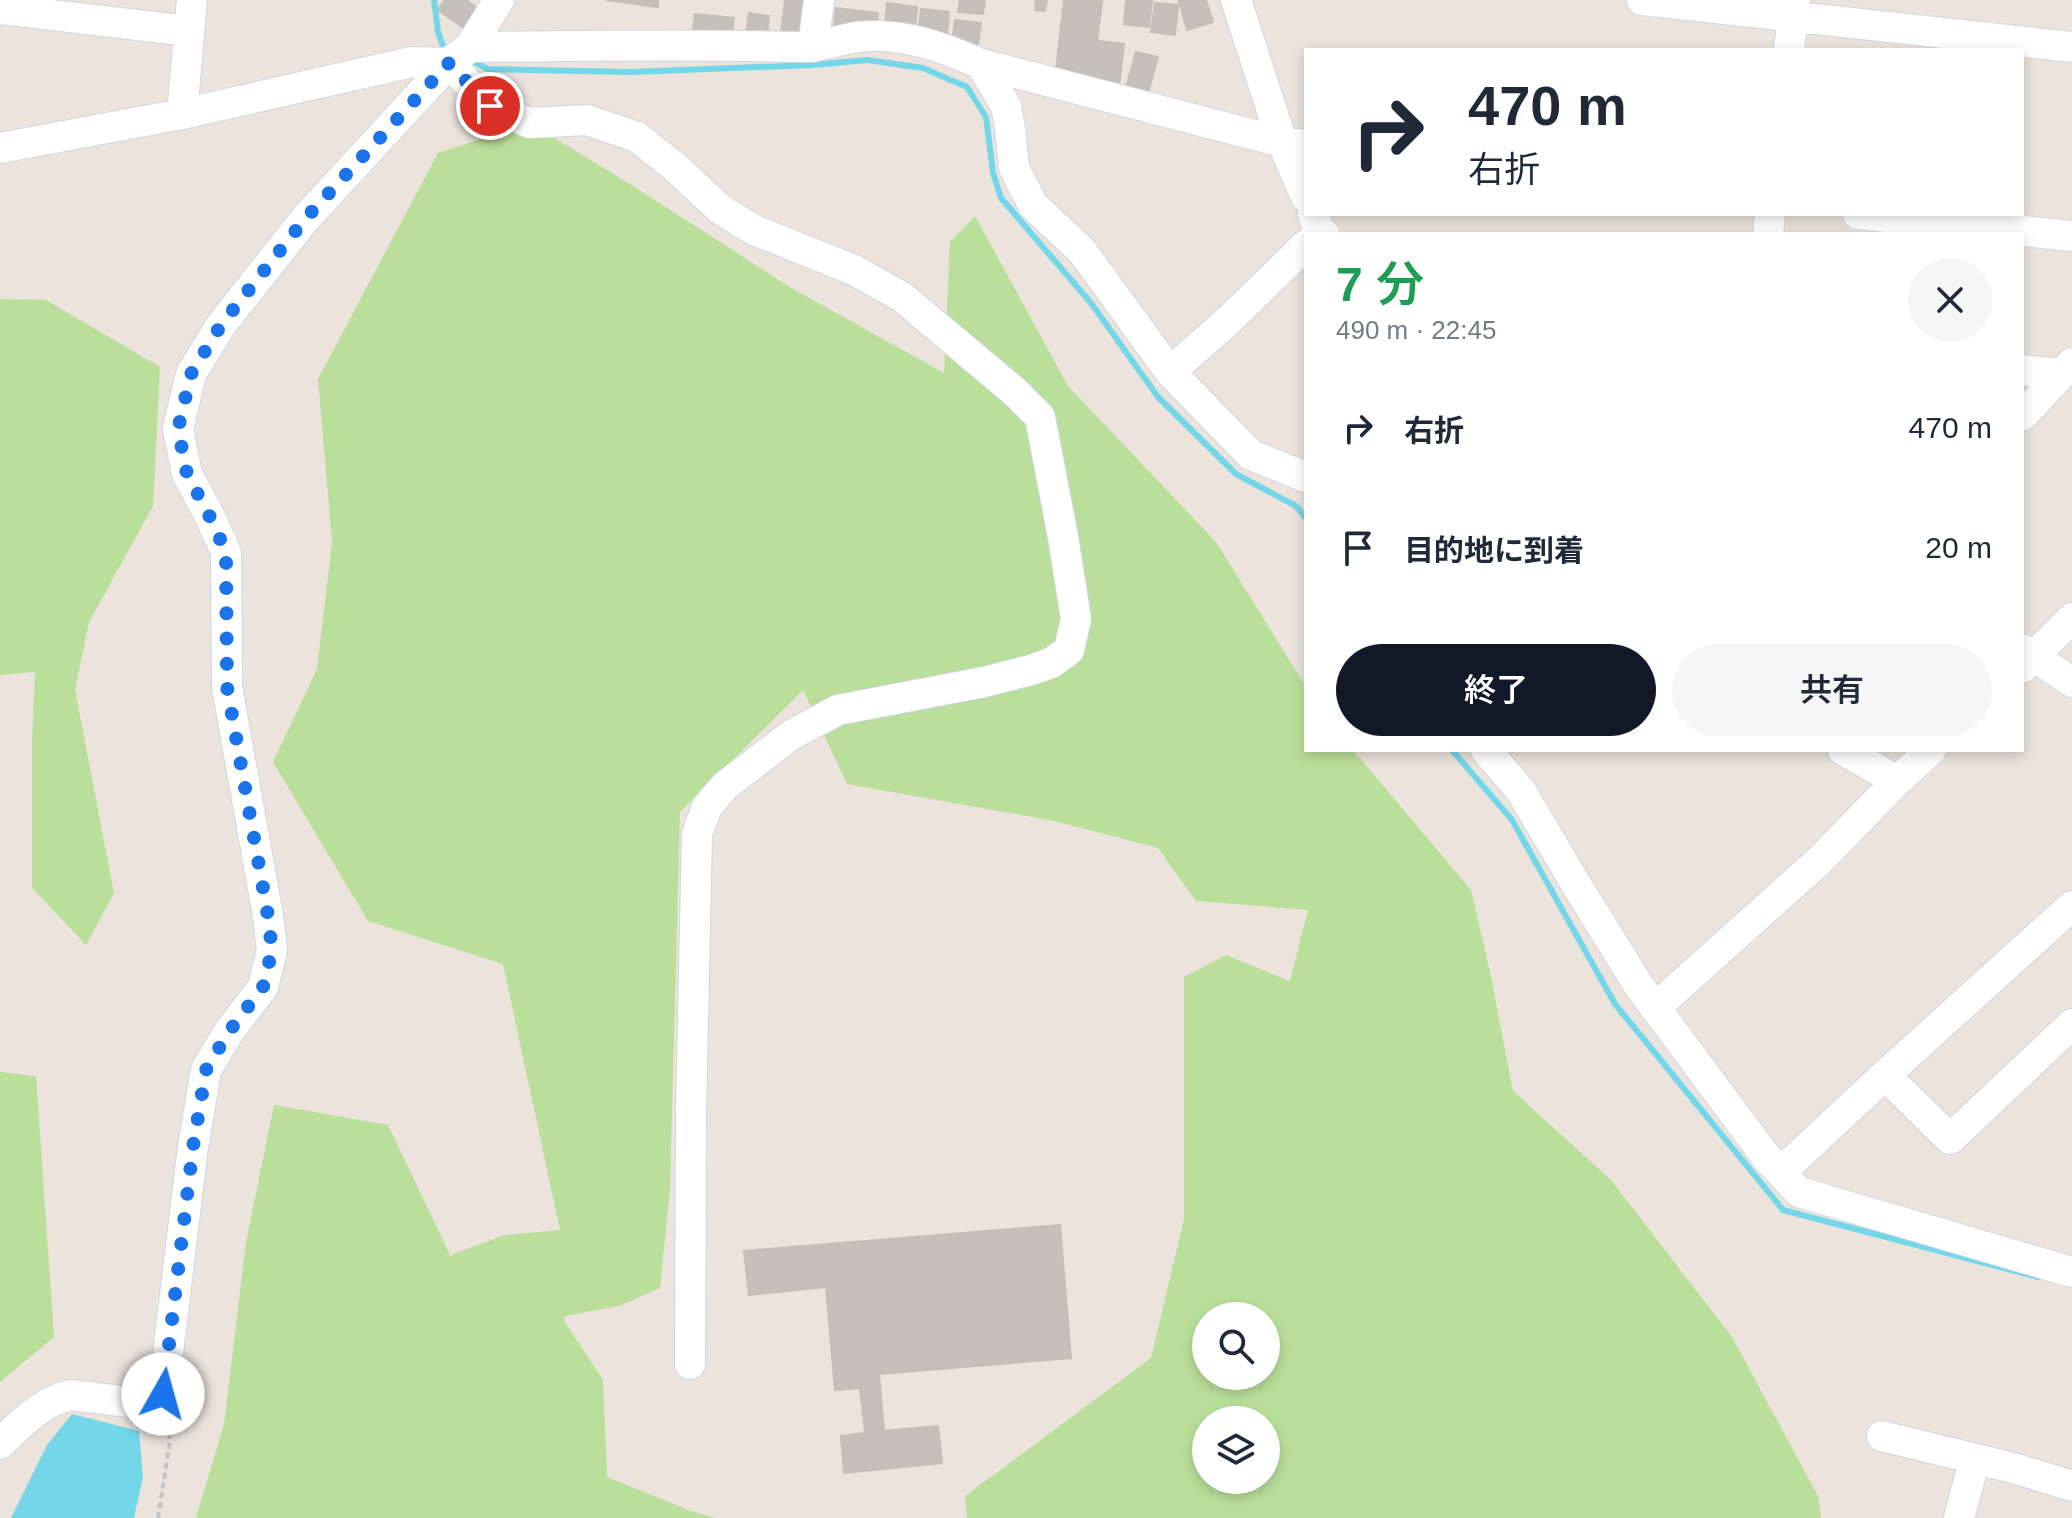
<!DOCTYPE html>
<html lang="ja">
<head>
<meta charset="utf-8">
<style>
	body { margin:0; font-family:Arial,"Noto Sans JP",sans-serif; background:#f6f6f7; color:#1f2937; height:100vh; display:flex; flex-direction:column; font-size:30px; white-space:nowrap }
	* { box-sizing:border-box; margin:0 }
	p { font-size:26px; color:#747a83 }
	.icon { flex:none; width:44px; height:44px; fill:none; stroke:currentColor; stroke-width:2; stroke-linecap:round; stroke-linejoin:round }
	.map { position:relative; flex:1; overflow:hidden }
	.side { position:absolute; left:1304px; top:232px; width:720px; height:520px; display:flex; flex-direction:column; background:#fff; border-radius:0px; box-shadow:0 4px 12px #0003 }
	.side>* { flex:none }
	.banner { position:absolute; left:1304px; top:48px; width:720px; height:168px; border-radius:0px; box-shadow:0 4px 12px #0003; background:#fff; color:#1f2937; overflow:hidden }
	.fabs { position:absolute; left:1192px; top:1302px; display:grid; gap:16px }
	.fabs a { display:grid; place-items:center; width:88px; height:88px; border-radius:50%; background:#fff; box-shadow:0 4px 12px #0003; font-size:40px }
	.pin { position:absolute; display:grid; place-items:center; width:68px; height:68px; color:#fff; margin:-34px; border:4px solid #fff; border-radius:50%; box-shadow:0 2px 8px #0007 }
	.me { position:absolute; width:88px; margin:-44px; rotate:7deg; stroke-linejoin:round; filter:drop-shadow(0 0 6px #0008) }
	.turn { display:flex; align-items:center; gap:28px; height:168px; padding:0 32px; font-size:36px }
	.turn .icon { width:104px; height:104px; stroke-width:2.5 }
	.turn b { display:block; font-size:56px; line-height:68px }
	.round { display:grid; place-items:center; flex:none; width:84px; height:84px; border-radius:42px; background:#f6f6f7 }
	.head { display:flex; align-items:center; justify-content:space-between; height:136px; padding:0 32px }
	h1 { font-size:48px; font-weight:600; line-height:60px; color:#1e9e55 }
	.button { display:flex; gap:16px; margin-top:auto; padding:16px 32px }
	.button a { flex:1; height:92px; border-radius:48px; background:#111827; color:#fff; font-size:32px; font-weight:600; line-height:92px; text-align:center }
	.button a+a { background:#f6f6f7; color:#1f2937 }
	ul { padding:0; list-style:none }
	li { display:flex; align-items:center; gap:24px; height:120px; padding:0 32px }
	li div { flex:1 }
	li b { display:block; font-size:30px }
	li em { font-style:normal }
	.map>svg:first-child { display:block }
	.green { fill:#badf9a; fill-rule:evenodd }
	.water { fill:#73d7e9 }
	.lines { fill:none; stroke-linecap:round; stroke-linejoin:round }
	.stream { stroke:#73d7e9; stroke-width:6 }
	.building { fill:#c6c0bb; stroke:#c6beb6; stroke-width:2 }
	.minor-casing { stroke:#d1d6e2; stroke-width:32 }
	.path { stroke:#c3c3c3; stroke-width:4; stroke-dasharray:6 4; stroke-linecap:butt }
	.minor { stroke:#fff; stroke-width:30 }
	.route { stroke:#1a73e8; stroke-width:14; stroke-dasharray:0 25.2 }
</style>
</head>
<body>
<div class="map">
<svg width="2072" height="1518" viewBox="0 0 2072 1518">
	<rect width="100%" height="100%" fill="#ebe3dc"/>
	<path class="green" d="M 530,123 L 641,191 L 788,286 L 944,373 L 950,242 L 975,216 L 1068,386 L 1216,542 L 1306,687 L 1306,750 L 1353,750 L 1471,890 L 1490,972 L 1513,1091 L 1611,1180 L 1732,1337 L 1818,1496 L 1821,1518 L 967,1518 L 965,1496 L 1151,1358 L 1184,1219 L 1184,977 L 1226,955 L 1290,981 L 1308,910 L 1196,901 L 1158,848 L 1055,821 L 847,784 L 803,690 L 680,812 L 670,1188 L 660,1288 L 619,1306 L 565,1316 L 564,1321 L 603,1380 L 607,1477 L 691,1511 L 715,1518 L 196,1518 L 224,1424 L 246,1242 L 274,1105 L 388,1125 L 451,1257 L 453,1254 L 505,1235 L 560,1230 L 503,964 L 368,921 L 273,762 L 317,669 L 332,542 L 318,379 L 438,153 ZM 1206,1316 L 1266,1316 L 1266,1376 L 1206,1376 ZM 1206,1420 L 1266,1420 L 1266,1480 L 1206,1480 Z
		M 0,299 L 46,300 L 160,367 L 153,506 L 89,622 L 75,690 L 114,893 L 86,945 L 32,888 L 32,740 L 35,672 L 0,675 Z
		M 0,1072 L 36,1076 L 54,1337 L 0,1382 Z"/>
	<path class="water" d="M 72,1414 L 139,1431 L 143,1477 L 134,1518 L 11,1518 L 47,1445 Z"/>
	<g class="lines">
		<path class="stream" d="M 434,0 L 438,32 L 444,49 L 449,51
			M 470,60 L 488,69 L 631,72 L 812,65 L 867,60 L 923,68 L 967,87 L 986,117 L 993,173 L 1001,198 L 1091,303 L 1158,397 L 1236,474 L 1296,506 L 1306,518
			M 1452,750 L 1512,820 L 1615,1004 L 1783,1210 L 2038,1277"/>
	</g>
	<path class="building" d="M 445,0 L 466,0 L 481,10 L 467,30 L 438,10 Z
		M 606,0 L 658,0 L 658,7 Z
		M 785,0 L 809,0 L 804,36 L 781,33 Z
		M 960,0 L 985,0 L 983,14 L 958,12 Z
		M 1036,0 L 1047,0 L 1045,11 L 1035,10 Z
		M 1064,0 L 1102,1 L 1097,41 L 1124,44 L 1119,86 L 1055,79 Z
		M 1126,0 L 1152,1 L 1149,27 L 1124,24 Z
		M 1206,0 L 1213,22 L 1187,30 L 1179,1 Z
		M 887,3 L 917,7 L 914,37 L 884,34 Z
		M 1155,3 L 1178,5 L 1175,35 L 1151,32 Z
		M 836,8 L 878,13 L 874,40 L 851,28 L 834,26 Z
		M 921,9 L 949,12 L 947,36 L 918,33 Z
		M 749,13 L 769,16 L 766,44 L 745,42 Z
		M 695,14 L 734,18 L 732,35 L 692,37 Z
		M 955,20 L 981,23 L 978,44 L 952,41 Z
		M 1136,52 L 1158,57 L 1148,93 L 1126,88 Z
		M 1060,1225 L 1071,1358 L 879,1374 L 884,1431 L 938,1426 L 942,1463 L 844,1473 L 841,1436 L 865,1433 L 860,1388 L 835,1390 L 826,1287 L 749,1295 L 744,1251 Z"/>
	<g class="lines">
		<g class="minor-casing">
			<path id="minor" d="M 1236,0 L 1282,142 L 1306,197
				M 1642,0 L 2072,47
				M 0,9 L 189,31
				M 470,47 C 582,46 693,44 805,47 C 823,47 840,39 858,37 C 902,32 943,47 981,64 L 1282,142 L 1306,145
				M 813,47 L 819,0
				M 1789,50 L 1795,0
				M 981,64 L 1006,106 L 1010,128 L 1014,168 L 1033,205 L 1082,251 L 1170,372 L 1251,455 L 1306,477
				M 182,114 L 192,0
				M 0,148 L 182,114 L 412,62 L 449,63 L 490,106 L 530,123 L 587,120 L 637,137 L 675,167 L 720,209 L 754,230 L 854,270 L 902,297 L 1015,392 L 1040,417 L 1063,537 L 1076,619 L 1069,650 L 1051,663 L 1031,670 L 984,682 L 838,710 L 791,735 L 725,786 L 707,807 L 697,834 L 691,1114 L 690,1364
				M 1313,214 L 1319,232 L 1324,234
				M 1858,214 L 2072,236
				M 1768,234 L 1770,214
				M 2022,370 L 2061,374
				M 1170,372 L 1230,319 L 1306,245
				M 2022,416 L 2072,363
				M 2022,649 L 2072,682
				M 2022,668 L 2072,618
				M 1486,750 L 1521,791 L 1574,881 L 1639,986 L 1767,1158 L 1799,1192 L 2072,1272
				M 1843,750 L 1897,781
				M 1655,1008 L 1820,860 L 1897,781 L 1931,750
				M 1885,1075 L 1950,1139 L 2072,1024
				M 1781,1172 L 1885,1075 L 2072,906
				M 1882,1436 L 2013,1468 L 2072,1486
				M 0,1444 C 22,1423 40,1402 71,1395 L 147,1404 L 163,1394 L 193,1147 L 206,1070 L 228,1033 L 263,987 L 272,950 L 268,916 L 227,687 L 226,552 L 208,513 L 187,474 L 178,429 L 191,374 L 221,325 L 305,219 L 449,63 L 470,47 L 499,0
				M 1959,1518 L 1975,1459"/>
		</g>
		<path class="path" d="M 158,1518 L 170,1441 L 167,1421"/>
		<use href="#minor" class="minor"/>
	</g>
	<g class="lines">
		<path class="route" d="M 163,1394 L 193,1147 L 206,1070 L 228,1033 L 263,987 L 272,950 L 268,916 L 227,687 L 226,552 L 208,513 L 187,474 L 178,429 L 191,374 L 221,325 L 305,219 L 449,63 L 490,106"/>
	</g>
</svg>
<div class="fabs">
<a><svg class="icon" aria-label="search" viewBox="0 0 24 24"><circle cx="10" cy="10" r="6"/><path d="M15 15l6 6"/></svg></a>
<a><svg class="icon" aria-label="layers" viewBox="0 0 24 24"><path d="M12 4l9 5-9 5-9-5zM3 14l9 5 9-5"/></svg></a>
</div>
<div class="pin" style="left:490px;top:106px;background:#d93025"><svg class="icon" aria-label="arrive" viewBox="0 0 24 24"><path d="M6 21V4h12l-3 4 3 4H6"/></svg></div>
<svg class="me" style="left:163px;top:1394px" viewBox="-20 -20 40 40"><circle r="19" fill="#fff"/><path d="M0-13L10 11 0 6-10 11z" fill="#1a73e8"/></svg>
<div class="banner">
<div class="turn"><svg class="icon" aria-label="right" viewBox="0 0 24 24"><path d="M7 20v-9h11M14 6l5 5-5 5"/></svg><div><b>470 m</b>右折</div></div>
</div>
<section class="side">
<div class="head"><div><h1>7 分</h1><p>490 m · 22:45</p></div><a class="round"><svg class="icon" aria-label="close" viewBox="0 0 24 24"><path d="M6 6l12 12M18 6L6 18"/></svg></a></div>
<ul>
<li><svg class="icon" aria-label="right" viewBox="0 0 24 24"><path d="M7 20v-9h11M14 6l5 5-5 5"/></svg><div><b>右折</b></div><em>470 m</em></li>
<li><svg class="icon" aria-label="arrive" viewBox="0 0 24 24"><path d="M6 21V4h12l-3 4 3 4H6"/></svg><div><b>目的地に到着</b></div><em>20 m</em></li>
</ul>
<div class="button"><a>終了</a><a>共有</a></div>
</section>
</div>
</body>
</html>
